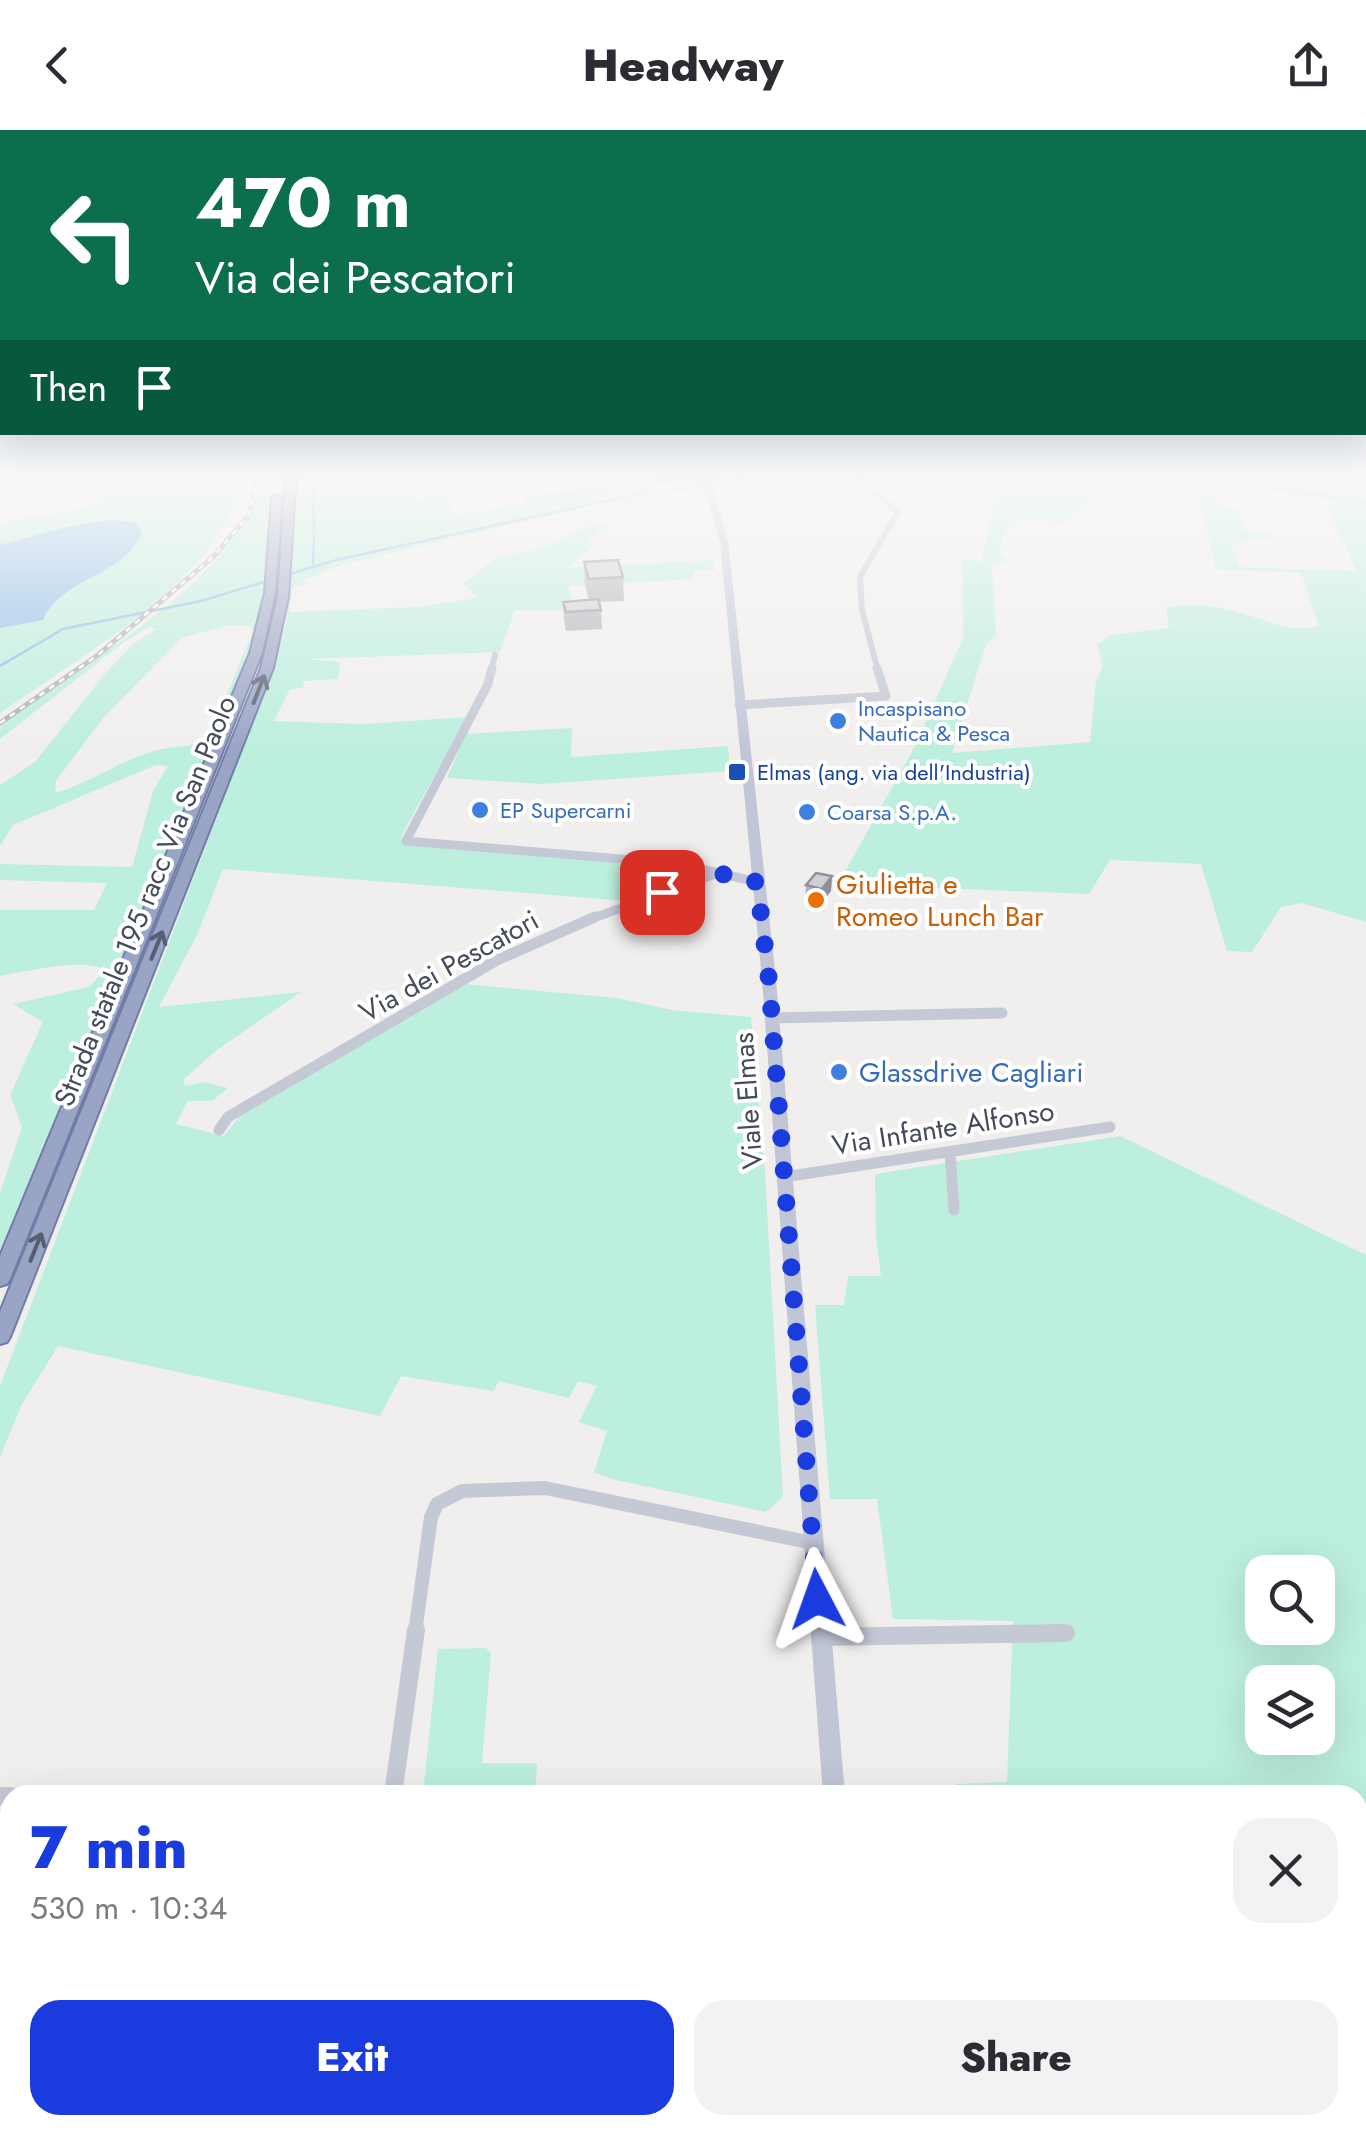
<!DOCTYPE html>
<html lang="en">
<head>
<meta charset="utf-8">
<style>
	body { margin:0; font-family:Jost,sans-serif; background:#f2f2f3; color:#2b2b33; height:100vh; display:flex; flex-direction:column; font-size:38px; white-space:nowrap }
	* { box-sizing:border-box; margin:0 }
	p { font-size:32px; color:#7c7c81 }
	.icon { flex:none; width:55px; height:55px; fill:none; stroke:currentColor; stroke-width:2; stroke-linecap:round; stroke-linejoin:round }
	.map { position:relative; flex:1; overflow:hidden }
	.side { position:absolute; left:0px; top:1655px; width:1368px; height:350px; display:flex; flex-direction:column; background:#fff; border-radius:30px 30px 0 0; box-shadow:0 10px 40px #0002 }
	.side>* { flex:none }
	.banner { position:absolute; left:0px; top:0px; width:1368px; height:305px; box-shadow:0 10px 40px #0002; background:#0b6e4f; color:#fff; overflow:hidden }
	.tools { position:absolute; left:1245px; top:1425px; display:grid; gap:20px }
	.tools a { display:grid; place-items:center; width:90px; height:90px; border-radius:20px; background:#fff; box-shadow:0 10px 40px #0002; font-size:50px }
	.pin { position:absolute; display:grid; place-items:center; width:85px; height:85px; color:#fff; margin:-42px; border-radius:20px; box-shadow:0 5px 15px #0006 }
	.me { position:absolute; width:110px; margin:-55px; rotate:356deg; stroke-linejoin:round; filter:drop-shadow(0 0 8px #0008) }
	.turn { display:flex; align-items:center; gap:35px; height:210px; padding:0 30px; font-size:45px }
	.turn .icon { width:130px; height:130px; stroke-width:2.5 }
	.turn b { display:block; font-size:70px; line-height:85px }
	.then { display:flex; align-items:center; height:95px; padding:0 30px; background:#0003; gap:20px; font-size:38px }
	.round { display:grid; place-items:center; flex:none; width:105px; height:105px; border-radius:30px; background:#f2f2f3 }
	.headline { display:flex; align-items:center; justify-content:space-between; height:170px; padding:0 30px }
	h1 { font-size:60px; font-weight:800; line-height:75px; color:#1a3cdf }
	.primary-button { display:flex; gap:20px; margin-top:auto; padding:20px 30px }
	.primary-button a { flex:1; height:115px; border-radius:30px; background:#1a3cdf; color:#fff; font-size:40px; font-weight:800; line-height:115px; text-align:center }
	.primary-button a+a { background:#f2f2f3; color:#2b2b33 }
	header { display:flex; justify-content:space-between; align-items:center; height:130px; padding:0 30px; background:#fff; font-size:45px; font-weight:800 }
	.map>svg:first-child { display:block }
	.green { fill:#bcefdd; fill-rule:evenodd }
	.water { fill:#8abdeb }
	.lines { fill:none; stroke-linecap:round; stroke-linejoin:round }
	.stream { stroke:#8abdeb; stroke-width:2.5 }
	.trunk-casing { stroke:#717da9; stroke-width:4 }
	.minor-far4 { stroke:#c5c9d6; stroke-width:6 }
	.minor-far3 { stroke:#c5c9d6; stroke-width:9 }
	.minor-far2 { stroke:#c5c9d6; stroke-width:11 }
	.minor-far1 { stroke:#c5c9d6; stroke-width:14 }
	.minor { stroke:#c5c9d6; stroke-width:18 }
	.secondary { fill:#c1c6d7; fill-rule:evenodd }
	.trunk { fill:#9aa4c5; fill-rule:evenodd }
	.rail-casing { stroke:#b0b1b9; stroke-width:5 }
	.rail { stroke:#fff; stroke-width:2.5; stroke-dasharray:6; stroke-linecap:butt }
	.wall { fill:#b0b2b8 }
	.shaded-wall { fill:#909196 }
	.building { fill:#cdcfd6; stroke:#909196; stroke-width:2.5 }
	.oneway { stroke:#575e71 }
	.route { stroke:#1a3cdf; stroke-width:18; stroke-dasharray:0 32.4 }
	.shop-dot { fill:#3f7fe0; stroke:#fff; stroke-width:4 }
	.transit-dot { fill:#1a4fb4; stroke:#fff; stroke-width:4 }
	.food-dot { fill:#e8710a; stroke:#fff; stroke-width:4 }
	.labels { text-anchor:middle; dominant-baseline:central; stroke-width:8; stroke-linejoin:round; paint-order:stroke }
	.far-shop-label { font-size:22px; fill:#366cbe; stroke:#fff; text-anchor:start }
	.far-transit-label { font-size:22px; fill:#164399; stroke:#fff; text-anchor:start }
	.food-label { font-size:28px; fill:#c56008; stroke:#fff; text-anchor:start }
	.street-label { font-size:28px; fill:#464c5c; stroke:#fff }
	.shop-label { font-size:28px; fill:#366cbe; stroke:#fff; text-anchor:start }
</style>
</head>
<body>
<header><svg class="icon" aria-label="back" viewBox="0 0 24 24"><path d="M15 5l-7 7 7 7"/></svg>Headway<svg class="icon" aria-label="share" viewBox="0 0 24 24"><path d="M12 15V3M7 8l5-5 5 5M5 13v7h14v-7"/></svg></header>
<div class="map">
<svg width="1366" height="2005" viewBox="0 0 1366 2005">
	<rect width="100%" height="100%" fill="#f1efee"/>
	<path class="green" d="M 102,343 L 247,343 C 223,447 83,525 0,583 L 0,393 L 92,376 L 115,354 L 113,348 Z
		M 263,343 L 270,343 L 272,373 L 295,371 L 299,343 L 404,343 L 415,370 L 441,366 L 449,370 L 452,385 L 664,351 L 628,377 L 606,372 L 339,436 L 304,450 L 302,455 L 293,456 L 289,482 L 417,477 L 478,468 L 463,454 L 496,428 L 550,415 L 592,395 L 608,396 L 586,411 L 596,415 L 566,438 L 713,430 L 715,440 L 693,441 L 694,449 L 569,456 L 573,480 L 515,480 L 500,522 L 305,529 L 340,532 L 338,549 L 304,551 L 303,558 L 290,559 L 274,591 L 364,594 L 467,587 L 401,706 L 404,714 L 703,741 L 627,771 L 223,739 L 197,805 L 159,877 L 301,862 L 217,920 L 183,950 L 185,956 L 204,952 L 228,958 L 212,971 L 188,971 L 176,994 L 224,1006 L 239,987 L 464,854 L 617,868 L 672,880 L 751,887 L 765,1042 L 783,1367 L 766,1382 L 611,1349 L 594,1342 L 607,1301 L 579,1292 L 597,1256 L 578,1251 L 569,1268 L 499,1251 L 493,1261 L 401,1246 L 380,1286 L 58,1216 L 22,1274 L 0,1327 L 0,1256 L 266,558 L 287,491 L 258,490 L 219,605 L 0,1120 L 0,1063 L 22,997 L 10,965 L 43,892 L 13,874 L 89,857 L 105,840 C 85,827 25,842 0,846 L 0,780 L 94,780 L 107,753 L 0,750 L 0,734 L 132,737 L 153,661 L 168,636 L 156,635 L 13,695 L 0,716 L 0,655 L 35,632 L 104,545 L 133,514 L 156,499 L 149,497 L 123,513 L 0,609 L 0,597 C 81,531 242,452 263,343 ZM 228,495 L 251,496 L 253,501 L 210,605 C 195,619 177,615 158,620 C 121,629 91,653 55,663 L 56,651 L 103,588 L 182,508 Z
		M 724,343 L 844,343 L 866,361 L 724,362 L 716,351 Z
		M 1015,343 L 1351,343 L 1366,359 L 1366,370 C 1322,362 1265,343 1221,355 L 1215,375 L 1238,378 L 1245,401 L 1272,404 L 1274,410 L 1247,410 L 1231,414 L 1239,437 L 1357,441 L 1328,380 L 1335,367 L 1366,372 L 1366,792 L 1302,773 L 1281,777 L 1252,822 L 1227,821 L 1201,734 L 1110,730 L 1089,764 L 838,754 L 912,622 L 963,508 L 962,429 L 982,431 L 999,348 L 1018,345 ZM 1166,358 L 1197,359 L 1216,439 L 1301,443 L 1319,496 C 1281,510 1227,462 1166,478 L 1169,498 L 1111,505 L 1097,515 L 1103,537 L 1096,550 L 1090,612 L 952,623 L 986,514 L 996,506 L 992,434 L 1008,430 L 999,425 L 1005,402 L 1020,390 L 1063,392 L 1091,371 Z
		M 572,598 L 571,627 L 728,616 L 730,641 L 542,654 L 447,648 L 466,604 Z
		M 1120,1006 L 1366,1125 L 1366,1766 L 1358,1766 L 1358,1665 L 958,1665 L 956,1654 L 1007,1652 L 1013,1491 L 893,1489 L 877,1369 L 830,1369 L 815,1175 L 844,1175 L 848,1146 L 881,1146 L 876,1108 L 875,1044 ZM 1262,1442 L 1318,1442 L 1318,1498 L 1262,1498 ZM 1262,1552 L 1318,1552 L 1318,1608 L 1262,1608 Z
		M 486,1518 L 491,1523 L 482,1633 L 537,1633 L 535,1665 L 423,1665 L 438,1519 Z
		M 88,1995 L 165,1995 L 226,2005 L 84,2005 Z"/>
	<path class="water" d="M 111,390 L 135,392 L 142,402 C 127,445 62,447 43,490 L 0,498 L 0,415 L 70,396 Z"/>
	<g class="lines">
		<path class="stream" d="M 313,343 L 314,400
			M 716,355 L 757,343
			M 662,361 L 698,357
			M 313,435 L 314,406
			M 0,536 L 63,499 L 201,471 L 336,430 L 648,362"/>
		<g class="trunk-casing">
			<path id="trunk" d="M 286,343 L 296,343 L 288,467 L 273,538 L 10,1207 L 7,1212 L 0,1214 L 0,1182 L 261,538 L 278,467 Z
				M 277,365 L 282,368 L 275,463 L 262,523 L 10,1149 L 7,1154 L 0,1156 L 0,1126 L 250,523 L 265,463 L 272,368 Z"/>
		</g>
		<path class="minor-far4" d="M 851,343 L 898,382 L 860,447 L 862,480 L 878,541
			M 1242,353 L 1366,372
			M 529,370 L 710,343
			M 491,541 L 495,525"/>
		<path class="minor-far3" d="M 492,538 L 488,554 L 406,711 L 680,734 L 757,752
			M 739,575 L 886,566 L 877,538
			M 588,790 L 718,743"/>
		<path class="minor-far2" d="M 772,888 L 1002,883
			M 219,1000 L 228,987 L 497,830 L 595,787
			M 950,1022 L 954,1080
			M 784,1047 L 1110,997"/>
		<path class="minor-far1" d="M 415,1503 L 431,1387 L 437,1374 L 462,1361 L 545,1358 L 813,1413"/>
		<path class="minor" d="M 820,1507 L 1066,1503
			M 393,1665 L 416,1500
			M 0,1666 L 10,1666"/>
		<path class="secondary" d="M 688,343 L 696,343 L 707,355 L 707,350 L 714,343 L 723,343 L 715,351 L 715,364 L 728,412 L 776,850 L 845,1665 L 823,1665 L 762,850 L 720,412 L 707,364 Z
			M 849,1995 L 875,1995 L 876,2005 L 850,2005 Z"/>
		<use href="#trunk" class="trunk"/>
		<g class="rail-casing">
			<path id="rail" d="M 0,593 L 98,525 L 213,427 L 249,385 L 258,343"/>
		</g>
		<use href="#rail" class="rail"/>
	</g>
	<path class="wall" d="M 584,432 L 623,447 L 624,471 L 599,472 L 601,480 L 602,499 L 566,501 L 564,490 L 563,472 L 589,470 L 585,455 Z
		M 832,746 L 831,761 L 821,774 L 805,770 L 806,755 Z"/>
	<path class="shaded-wall" d="M 832,746 L 831,761 L 821,774 L 822,759 Z"/>
	<path class="building" d="M 618,430 L 623,447 L 589,449 L 584,432 Z
		M 598,469 L 601,480 L 566,482 L 563,472 Z
		M 816,743 L 832,746 L 822,759 L 806,755 Z"/>
	<defs><path id="oneway-shaft" d="M-6 0H5M1.5-3L5.5 0L1.5 3" fill="none" stroke-width="1.6" stroke-linecap="round" stroke-linejoin="round" transform="scale(2.5)"/></defs>
	<g class="oneway">
		<use href="#oneway-shaft" transform="translate(259 559) rotate(-69)"/>
		<use href="#oneway-shaft" transform="translate(157 815) rotate(-68)"/>
		<use href="#oneway-shaft" transform="translate(36 1117) rotate(-68)"/>
	</g>
	<linearGradient id="sky" x2="0" y2="1"><stop stop-color="#82b8e9"/><stop offset="0.55" stop-color="#f9f8f7"/><stop offset="1" stop-color="#f9f8f7" stop-opacity="0"/></linearGradient>
	<rect width="1366" height="624" fill="url(#sky)"/>
	<g class="lines">
		<path class="route" d="M 662,762 L 718,743 L 757,752 L 769,850 L 817,1469"/>
	</g>
	<g class="shop-dot">
		<circle cx="838" cy="591" r="10"/>
		<circle cx="480" cy="680" r="10"/>
		<circle cx="807" cy="682" r="10"/>
		<circle cx="839" cy="942" r="10"/>
	</g>
	<rect class="transit-dot" x="727" y="632" width="20" height="20" rx="5"/>
	<circle class="food-dot" cx="816" cy="770" r="10"/>
	<g class="labels">
		<g class="far-shop-label">
			<text x="858" y="578">Incaspisano<tspan x="858" dy="25">Nautica &amp; Pesca</tspan></text>
			<text x="500" y="680">EP Supercarni</text>
			<text x="827" y="682">Coarsa S.p.A.</text>
		</g>
		<g class="far-transit-label">
			<text x="757" y="642">Elmas (ang. via dell'Industria)</text>
		</g>
		<g class="food-label">
			<text x="836" y="754">Giulietta e<tspan x="836" dy="32">Romeo Lunch Bar</tspan></text>
		</g>
		<g class="street-label">
			<text transform="translate(145 771) rotate(-68)">Strada statale 195 racc Via San Paolo</text>
			<text transform="translate(449 836) rotate(-29)">Via dei Pescatori</text>
			<text transform="translate(748 971) rotate(-94)">Viale Elmas</text>
			<text transform="translate(943 998) rotate(-9)">Via Infante Alfonso</text>
		</g>
		<g class="shop-label">
			<text x="859" y="942">Glassdrive Cagliari</text>
		</g>
	</g>
</svg>
<div class="tools">
<a><svg class="icon" aria-label="search" viewBox="0 0 24 24"><circle cx="10" cy="10" r="6"/><path d="M15 15l6 6"/></svg></a>
<a><svg class="icon" aria-label="layers" viewBox="0 0 24 24"><path d="M12 4l9 5-9 5-9-5zM3 14l9 5 9-5"/></svg></a>
</div>
<div class="pin" style="left:662px;top:762px;background:#d93025"><svg class="icon" aria-label="arrive" viewBox="0 0 24 24"><path d="M6 21V4h12l-3 4 3 4H6"/></svg></div>
<svg class="me" style="left:817px;top:1469px" viewBox="-20 -20 40 40"><path d="M0-17L14 15 0 8-14 15z" fill="#1a3cdf" stroke="#fff" stroke-width="4"/></svg>
<div class="banner">
<div class="turn"><svg class="icon" aria-label="left" viewBox="0 0 24 24"><path d="M17 20v-9H6M10 6l-5 5 5 5"/></svg><div><b>470 m</b>Via dei Pescatori</div></div>
<div class="then">Then<svg class="icon" aria-label="arrive" viewBox="0 0 24 24"><path d="M6 21V4h12l-3 4 3 4H6"/></svg></div>
</div>
<section class="side">
<div class="headline"><div><h1>7 min</h1><p>530 m · 10:34</p></div><a class="round"><svg class="icon" aria-label="close" viewBox="0 0 24 24"><path d="M6 6l12 12M18 6L6 18"/></svg></a></div>
<div class="primary-button"><a>Exit</a><a>Share</a></div>
</section>
</div>
</body>
</html>
